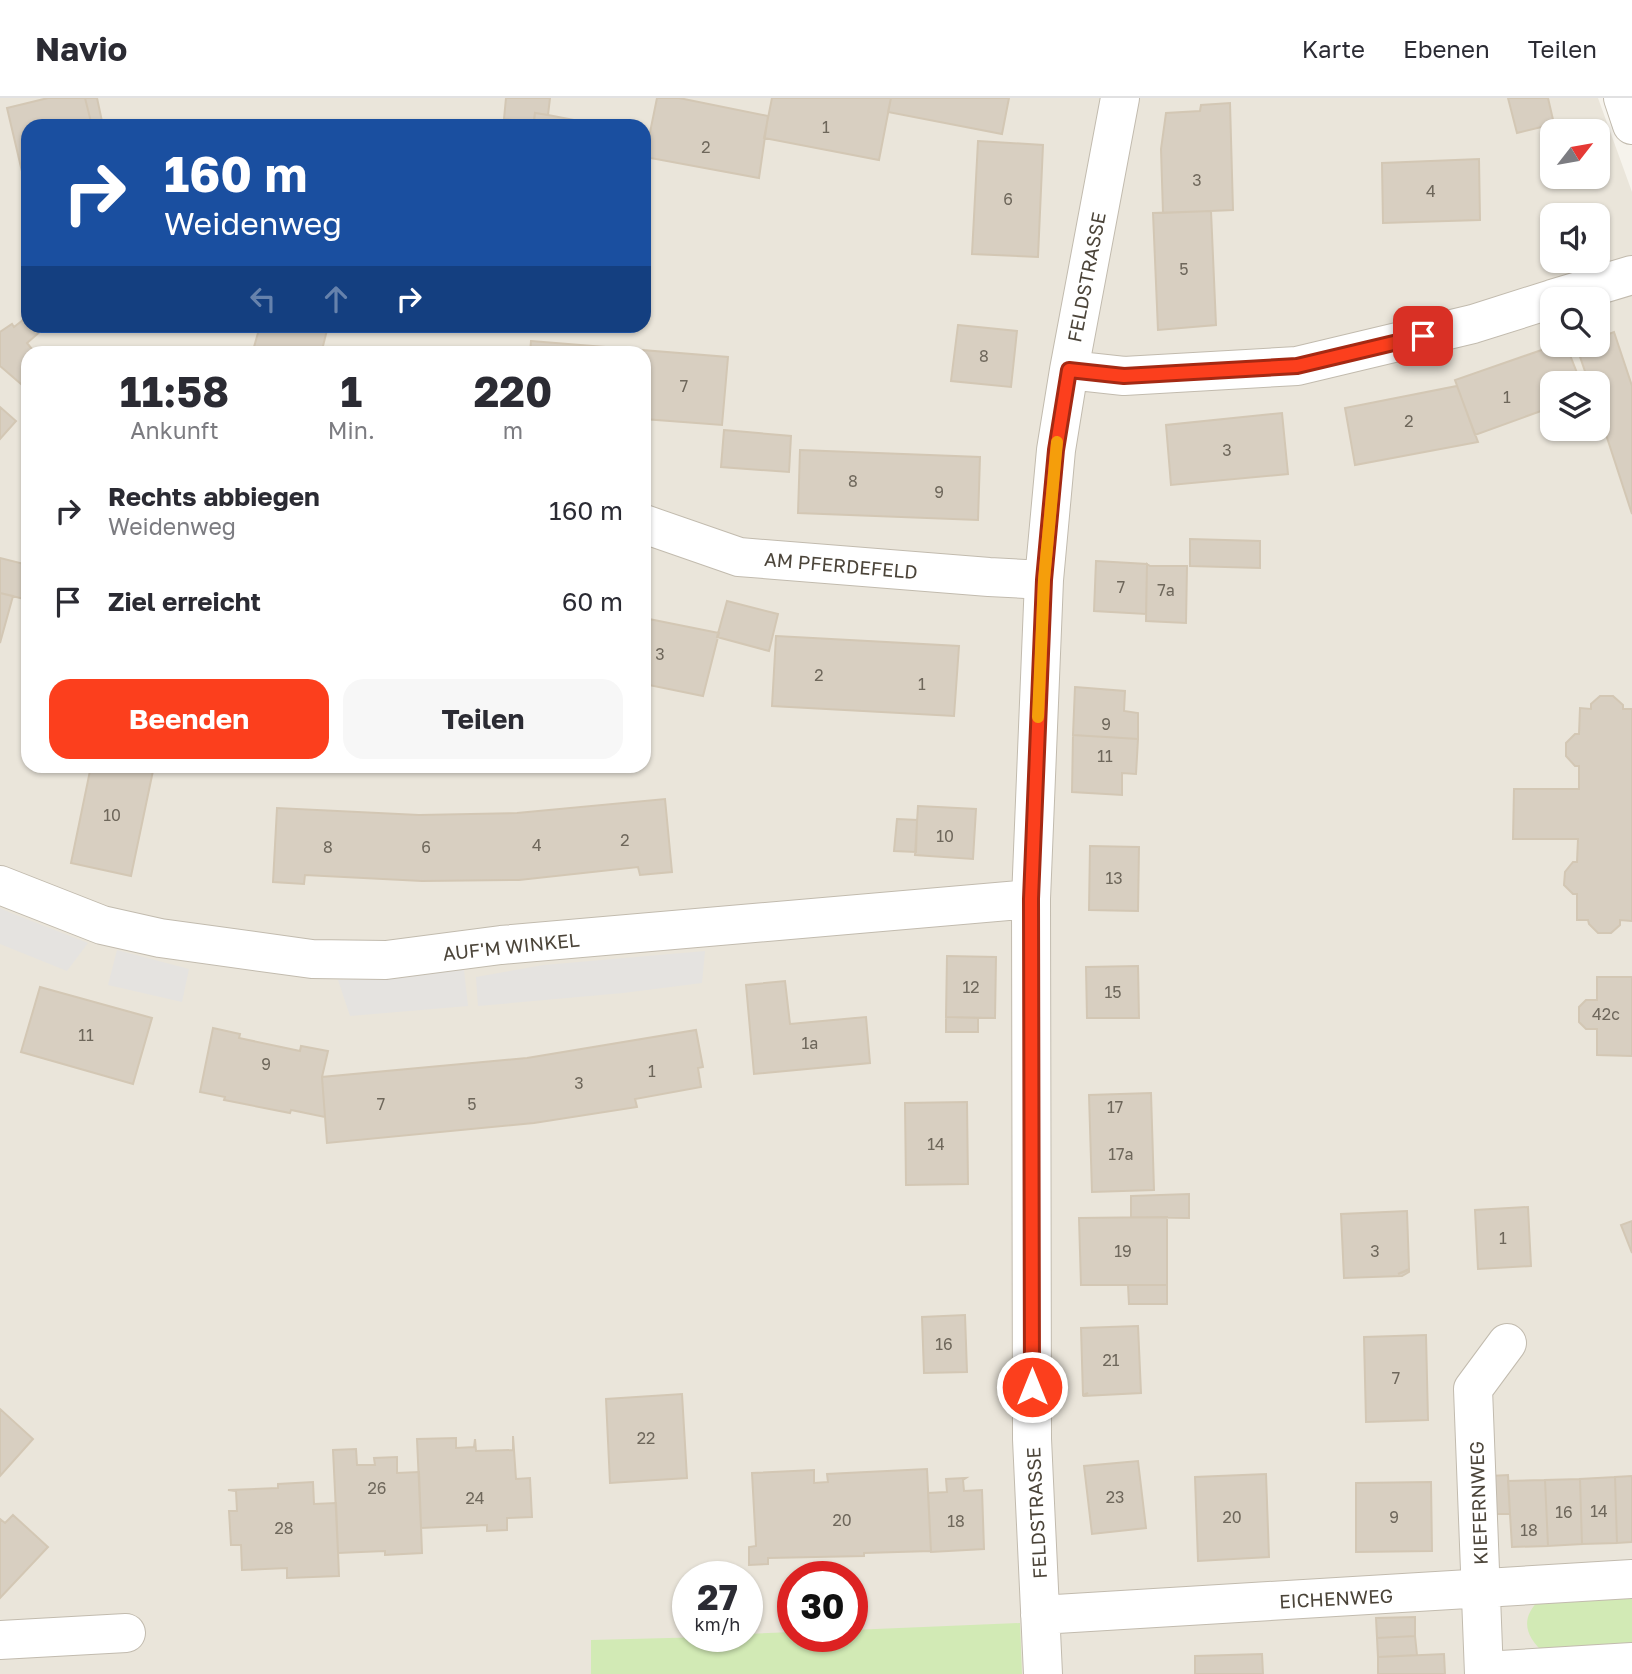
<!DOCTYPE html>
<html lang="de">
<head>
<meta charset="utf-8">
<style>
	body { margin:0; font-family:"Golos Text",sans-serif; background:#f7f7f7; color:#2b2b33; height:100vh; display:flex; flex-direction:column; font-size:26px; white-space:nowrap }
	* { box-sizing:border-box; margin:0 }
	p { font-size:23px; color:#7c7c81 }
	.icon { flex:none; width:38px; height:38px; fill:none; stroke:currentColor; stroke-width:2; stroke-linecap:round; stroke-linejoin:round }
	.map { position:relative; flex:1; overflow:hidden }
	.panel { position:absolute; left:21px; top:248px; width:630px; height:427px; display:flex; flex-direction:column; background:#fff; border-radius:21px; box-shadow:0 2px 5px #0004 }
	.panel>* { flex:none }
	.banner { position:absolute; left:21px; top:21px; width:630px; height:214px; border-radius:21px; box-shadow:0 2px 5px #0004; background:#1a4fa0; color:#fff; overflow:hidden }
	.needle { width:46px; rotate:59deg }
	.buttons { position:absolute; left:1540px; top:21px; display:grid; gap:14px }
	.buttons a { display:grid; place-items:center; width:70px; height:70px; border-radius:14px; background:#fff; box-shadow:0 2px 5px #0004; font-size:35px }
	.speed { position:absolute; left:672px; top:1463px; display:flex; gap:14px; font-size:35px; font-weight:700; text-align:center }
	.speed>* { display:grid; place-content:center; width:91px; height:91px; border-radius:50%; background:#fff; box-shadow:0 2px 5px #0004; line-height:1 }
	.speed small { font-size:18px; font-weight:400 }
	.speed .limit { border:10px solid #d22; background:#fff; color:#111 }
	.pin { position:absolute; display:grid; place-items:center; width:60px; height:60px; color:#fff; margin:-30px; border-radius:14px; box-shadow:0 4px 10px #0006 }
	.me { position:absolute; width:77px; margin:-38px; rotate:0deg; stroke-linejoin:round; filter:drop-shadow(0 0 5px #0008) }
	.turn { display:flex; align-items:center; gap:24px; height:147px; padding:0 28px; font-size:32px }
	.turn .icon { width:91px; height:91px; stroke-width:2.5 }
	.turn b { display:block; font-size:49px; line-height:60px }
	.lanes { display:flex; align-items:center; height:66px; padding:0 28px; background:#0003; justify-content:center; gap:35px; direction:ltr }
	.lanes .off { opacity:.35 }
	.eta { display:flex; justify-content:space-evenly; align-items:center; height:119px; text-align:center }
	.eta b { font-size:42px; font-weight:700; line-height:49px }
	.button { display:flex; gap:14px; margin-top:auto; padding:14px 28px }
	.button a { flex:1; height:80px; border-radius:21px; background:#fc3f1d; color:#fff; font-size:28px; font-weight:700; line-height:80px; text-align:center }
	.button a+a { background:#f7f7f7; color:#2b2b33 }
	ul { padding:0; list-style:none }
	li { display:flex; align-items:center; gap:21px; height:91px; padding:0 28px }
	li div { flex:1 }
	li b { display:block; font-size:26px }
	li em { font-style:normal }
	header { display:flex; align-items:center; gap:42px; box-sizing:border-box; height:98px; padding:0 35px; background:#fff; border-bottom:2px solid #e1e1e2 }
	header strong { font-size:33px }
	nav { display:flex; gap:38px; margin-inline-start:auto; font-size:24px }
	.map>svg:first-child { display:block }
	.residential { fill:#eae5da; fill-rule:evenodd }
	.green { fill:#d2eab5 }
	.parking { fill:#e5e3e0 }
	.building { fill:#d8cfc1; stroke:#d3c7b4; stroke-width:2 }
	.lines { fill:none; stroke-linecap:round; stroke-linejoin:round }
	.minor-casing { stroke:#c2bbae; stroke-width:40 }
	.minor { stroke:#fff; stroke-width:38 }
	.route-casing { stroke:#a42913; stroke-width:18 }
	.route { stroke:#fc3f1d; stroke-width:12 }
	.slow { stroke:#f59e0b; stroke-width:12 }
	.labels { text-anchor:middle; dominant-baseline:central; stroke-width:5; stroke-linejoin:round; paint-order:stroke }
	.number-label { font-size:16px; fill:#6e675b }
	.street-label { font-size:19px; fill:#4b4439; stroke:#fff }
</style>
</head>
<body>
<header>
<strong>Navio</strong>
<nav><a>Karte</a><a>Ebenen</a><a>Teilen</a></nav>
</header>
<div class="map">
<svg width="1632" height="1576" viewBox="0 0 1632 1576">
	<rect width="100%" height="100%" fill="#f6f3ec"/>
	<path class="residential" d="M 0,0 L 1598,0 L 1632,94 L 1632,1576 L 0,1576 ZM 28,28 L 644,28 L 644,228 L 28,228 ZM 1552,33 L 1598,33 L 1598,79 L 1552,79 ZM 1552,117 L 1598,117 L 1598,163 L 1552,163 ZM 1552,201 L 1598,201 L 1598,247 L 1552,247 ZM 28,256 L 644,256 L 644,668 L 28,668 ZM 1552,285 L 1598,285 L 1598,331 L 1552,331 ZM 688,1479 L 747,1479 L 747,1538 L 688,1538 ZM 793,1479 L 852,1479 L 852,1538 L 793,1538 Z"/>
	<path class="green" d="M 1632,1491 L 1632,1555 L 1545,1556 C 1524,1537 1520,1520 1541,1500 Z
		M 1020,1525 L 1022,1576 L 591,1576 L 591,1542 L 747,1538 L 747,1536 L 793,1534 L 793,1538 L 852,1538 L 852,1532 Z"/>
	<path class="parking" d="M 0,810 L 11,815 L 88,845 L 67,873 L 0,846 Z
		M 117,852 L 189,871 L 182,904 L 108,887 Z
		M 705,853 L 702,885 L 623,895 L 478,908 L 476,879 L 544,867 Z
		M 464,872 L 468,908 L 350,918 L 338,882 Z"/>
	<path class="building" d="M 48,0 L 85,0 L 92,28 L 28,28 L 28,99 L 7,10 Z
		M 85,0 L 97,0 L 103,28 L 92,28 Z
		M 506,0 L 550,0 L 548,17 L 535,15 L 534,24 L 504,21 Z
		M 657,0 L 679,0 L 768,18 L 759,80 L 645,59 Z
		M 772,0 L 891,0 L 879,62 L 764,40 Z
		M 891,0 L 1009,0 L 1002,36 L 888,14 Z
		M 1508,0 L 1548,0 L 1554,26 L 1517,35 Z
		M 1230,5 L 1233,112 L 1163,115 L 1161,51 L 1166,15 L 1200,13 L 1201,7 Z
		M 535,15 L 548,17 L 605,28 L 533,28 Z
		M 978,43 L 1043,47 L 1038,159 L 972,156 Z
		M 1479,61 L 1480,122 L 1383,125 L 1382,65 Z
		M 1211,113 L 1216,227 L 1158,232 L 1153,115 Z
		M 28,218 L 28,228 L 38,228 L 42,232 L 27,245 L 36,256 L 28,256 L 28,292 L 0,268 L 0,234 L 12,226 L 14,229 Z
		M 958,227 L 1017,233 L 1011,289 L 951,283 Z
		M 260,228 L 328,228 L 321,256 L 252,256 Z
		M 1614,234 L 1632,288 L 1632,416 L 1598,312 L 1598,285 L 1589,285 L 1576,247 L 1598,247 L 1598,240 Z
		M 531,243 L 728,259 L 722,327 L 644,321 L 644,256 L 530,256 Z
		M 1556,247 L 1566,247 L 1581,285 L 1552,285 L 1552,309 L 1475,337 L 1455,282 Z
		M 1457,288 L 1478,344 L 1355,367 L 1345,310 Z
		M 0,309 L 16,323 L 0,341 Z
		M 1282,315 L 1288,376 L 1171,387 L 1166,327 Z
		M 724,332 L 791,338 L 789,374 L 721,369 Z
		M 800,352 L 980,359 L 978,422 L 798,415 Z
		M 1190,441 L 1260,443 L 1260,470 L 1190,468 Z
		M 0,460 L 28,467 L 28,502 L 0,495 Z
		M 1096,463 L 1147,466 L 1146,516 L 1094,513 Z
		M 1147,466 L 1150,468 L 1187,468 L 1186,525 L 1146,523 Z
		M 0,495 L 13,498 L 0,545 Z
		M 727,503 L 778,516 L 769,553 L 717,539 Z
		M 644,520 L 719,535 L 703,598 L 644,586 Z
		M 776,538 L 959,548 L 954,618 L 772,608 Z
		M 1075,589 L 1125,593 L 1124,613 L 1138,615 L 1138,641 L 1073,637 Z
		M 1600,598 L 1613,598 L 1623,607 L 1623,611 L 1632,611 L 1632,823 L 1620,822 L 1620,827 L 1611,835 L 1598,835 L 1589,826 L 1588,822 L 1577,822 L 1577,796 L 1573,796 L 1564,787 L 1565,774 L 1573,764 L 1577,764 L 1578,741 L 1513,741 L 1514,691 L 1579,691 L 1579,668 L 1575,668 L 1566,658 L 1566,645 L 1575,636 L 1579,636 L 1580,610 L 1591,611 L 1591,606 Z
		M 1073,637 L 1138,641 L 1136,676 L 1122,675 L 1122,697 L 1072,694 Z
		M 91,668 L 154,668 L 131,778 L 71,765 Z
		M 665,701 L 672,774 L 640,777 L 638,769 L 519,782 L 422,783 L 305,777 L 304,786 L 273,784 L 277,710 L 419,717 L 517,715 Z
		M 918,708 L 976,711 L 973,761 L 915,757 Z
		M 897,721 L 917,722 L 916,754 L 894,753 Z
		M 1090,748 L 1139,749 L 1138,813 L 1089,812 Z
		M 947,858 L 996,859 L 995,920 L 946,919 Z
		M 1138,868 L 1139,920 L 1087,920 L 1086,869 Z
		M 1597,879 L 1632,879 L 1632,958 L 1597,957 L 1597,931 L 1586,931 L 1579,924 L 1579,909 L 1586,902 L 1597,902 Z
		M 785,883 L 790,926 L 866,919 L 870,965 L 754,976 L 746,887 Z
		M 40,889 L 152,920 L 133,986 L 21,954 Z
		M 946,919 L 978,920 L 978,934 L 946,934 Z
		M 213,930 L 240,936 L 239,940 L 300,953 L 301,948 L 328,953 L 322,979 L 325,1019 L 291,1012 L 290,1015 L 224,1002 L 225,999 L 200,994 Z
		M 696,932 L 703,969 L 698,970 L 701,989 L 635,1001 L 637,1009 L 534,1025 L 327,1045 L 322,979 L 527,960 Z
		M 1151,995 L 1154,1092 L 1092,1094 L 1089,997 Z
		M 967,1004 L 968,1086 L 906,1087 L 905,1005 Z
		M 1189,1096 L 1189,1120 L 1131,1119 L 1131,1098 Z
		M 1528,1109 L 1531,1168 L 1478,1171 L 1475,1112 Z
		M 1407,1113 L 1409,1171 L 1398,1176 L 1409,1172 L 1409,1174 L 1402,1178 L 1344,1180 L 1341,1116 Z
		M 1167,1119 L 1167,1187 L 1081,1187 L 1079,1120 Z
		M 1632,1123 L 1632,1155 L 1621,1127 Z
		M 1128,1187 L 1167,1187 L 1167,1206 L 1129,1206 Z
		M 965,1217 L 967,1274 L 924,1275 L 922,1219 Z
		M 1138,1228 L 1141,1295 L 1083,1298 L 1088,1295 L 1083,1297 L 1081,1230 Z
		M 1426,1237 L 1428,1322 L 1366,1324 L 1364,1239 Z
		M 682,1296 L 687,1380 L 610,1385 L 606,1301 Z
		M 0,1311 L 33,1341 L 0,1378 Z
		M 513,1338 L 516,1381 L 530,1380 L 532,1419 L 507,1420 L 507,1432 L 487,1433 L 487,1427 L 421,1430 L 417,1341 L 456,1340 L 456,1350 L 474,1349 L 475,1341 L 476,1353 L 513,1352 Z
		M 356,1351 L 357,1367 L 375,1367 L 374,1360 L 397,1359 L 397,1375 L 419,1374 L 422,1455 L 385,1457 L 385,1453 L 338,1455 L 333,1352 Z
		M 1138,1363 L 1146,1430 L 1092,1436 L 1084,1368 Z
		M 927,1371 L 931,1453 L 864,1455 L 864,1458 L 768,1460 L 768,1466 L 749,1467 L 749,1449 L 756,1448 L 752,1375 L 814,1372 L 814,1385 L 828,1384 L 827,1376 Z
		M 1266,1376 L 1269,1459 L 1198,1463 L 1195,1379 Z
		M 1508,1377 L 1510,1416 L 1491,1416 L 1489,1378 Z
		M 1632,1378 L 1632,1444 L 1617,1445 L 1615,1379 Z
		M 1615,1379 L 1617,1445 L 1582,1446 L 1580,1381 Z
		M 966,1380 L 963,1382 L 964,1393 L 982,1392 L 984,1451 L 931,1454 L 928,1395 L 947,1394 L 946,1381 Z
		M 1580,1381 L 1582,1446 L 1548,1448 L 1545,1382 Z
		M 1545,1382 L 1548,1448 L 1512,1449 L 1508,1383 Z
		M 313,1384 L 314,1406 L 336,1405 L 339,1478 L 287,1480 L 287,1470 L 242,1472 L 241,1447 L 231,1447 L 229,1413 L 237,1413 L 236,1393 L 228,1392 L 278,1390 L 278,1386 Z
		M 1431,1384 L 1432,1453 L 1356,1454 L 1356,1385 Z
		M 13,1417 L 48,1449 L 0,1500 L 0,1421 L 5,1425 Z
		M 1415,1519 L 1415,1538 L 1377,1540 L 1376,1520 Z
		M 1415,1538 L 1417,1557 L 1378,1559 L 1377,1540 Z
		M 1262,1556 L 1263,1576 L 1195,1576 L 1195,1558 Z
		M 1444,1556 L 1445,1576 L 1378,1576 L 1378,1559 Z"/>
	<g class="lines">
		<g class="minor-casing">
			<path id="minor" d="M 1623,0 L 1632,27
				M 1552,201 L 1632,177
				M 1069,272 L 1124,278 L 1297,268 L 1473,226 L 1552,201
				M 644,426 L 739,459 L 989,479 L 1044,482
				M 0,787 L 102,827 L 160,840 L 312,861 L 386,862 L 501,847 L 1031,801
				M 1040,1517 L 1632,1481
				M 0,1542 L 126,1535
				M 1484,1573 L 1632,1564
				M 1043,1576 L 1032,1341 L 1031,801 L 1044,482 L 1056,352 L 1069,272 L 1120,0
				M 1484,1576 L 1473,1291 L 1507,1245"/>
		</g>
		<use href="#minor" class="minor"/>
	</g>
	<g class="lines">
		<g class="route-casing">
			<path id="route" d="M 1032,1289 L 1031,801 L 1044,482 L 1056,352 L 1069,272 L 1124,278 L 1297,268 L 1423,238"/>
		</g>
		<use href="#route" class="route"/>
		<path class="slow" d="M 1038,619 L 1044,482 L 1057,344"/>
	</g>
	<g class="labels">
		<g class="number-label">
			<text x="826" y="29">1</text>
			<text x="706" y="49">2</text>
			<text x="1197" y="82">3</text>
			<text x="1431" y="93">4</text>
			<text x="1008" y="101">6</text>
			<text x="1184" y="171">5</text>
			<text x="984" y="258">8</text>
			<text x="684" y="288">7</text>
			<text x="1507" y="299">1</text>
			<text x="1409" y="323">2</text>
			<text x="1227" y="352">3</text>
			<text x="853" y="383">8</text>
			<text x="939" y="394">9</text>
			<text x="1121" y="489">7</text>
			<text x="1166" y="492">7a</text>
			<text x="660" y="556">3</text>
			<text x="819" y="577">2</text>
			<text x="922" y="586">1</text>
			<text x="1106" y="626">9</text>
			<text x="1105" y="658">11</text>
			<text x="112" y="717">10</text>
			<text x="945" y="738">10</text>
			<text x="625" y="742">2</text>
			<text x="537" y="747">4</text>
			<text x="328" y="749">8</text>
			<text x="426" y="749">6</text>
			<text x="1114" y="780">13</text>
			<text x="971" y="889">12</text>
			<text x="1113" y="894">15</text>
			<text x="1606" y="916">42c</text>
			<text x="86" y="937">11</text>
			<text x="810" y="945">1a</text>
			<text x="266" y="966">9</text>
			<text x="652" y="973">1</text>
			<text x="579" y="985">3</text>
			<text x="381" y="1006">7</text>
			<text x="472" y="1006">5</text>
			<text x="1115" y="1009">17</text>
			<text x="936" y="1046">14</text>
			<text x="1121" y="1056">17a</text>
			<text x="1503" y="1140">1</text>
			<text x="1123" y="1153">19</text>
			<text x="1375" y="1153">3</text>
			<text x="944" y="1246">16</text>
			<text x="1111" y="1262">21</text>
			<text x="1396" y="1280">7</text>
			<text x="646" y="1340">22</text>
			<text x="377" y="1390">26</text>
			<text x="1115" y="1399">23</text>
			<text x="475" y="1400">24</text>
			<text x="1599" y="1413">14</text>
			<text x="1564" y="1414">16</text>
			<text x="1232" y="1419">20</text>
			<text x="1394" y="1419">9</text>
			<text x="842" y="1422">20</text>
			<text x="956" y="1423">18</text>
			<text x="284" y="1430">28</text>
			<text x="1529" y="1432">18</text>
		</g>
		<g class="street-label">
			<text transform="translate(1086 179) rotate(-79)">FELDSTRASSE</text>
			<text transform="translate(841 467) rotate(5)">AM PFERDEFELD</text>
			<text transform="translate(511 848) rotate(-6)">AUF'M WINKEL</text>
			<text transform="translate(1478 1405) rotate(-92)">KIEFERNWEG</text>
			<text transform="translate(1036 1415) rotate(-93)">FELDSTRASSE</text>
			<text transform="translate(1336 1500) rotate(-3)">EICHENWEG</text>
		</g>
	</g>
</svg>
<div class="buttons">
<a><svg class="needle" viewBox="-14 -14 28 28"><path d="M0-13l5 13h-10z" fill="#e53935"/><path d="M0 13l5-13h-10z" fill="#7c7c81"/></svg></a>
<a><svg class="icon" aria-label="sound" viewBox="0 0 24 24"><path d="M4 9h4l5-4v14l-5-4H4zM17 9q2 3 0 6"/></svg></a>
<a><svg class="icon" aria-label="search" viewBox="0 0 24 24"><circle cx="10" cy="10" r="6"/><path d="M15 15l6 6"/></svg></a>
<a><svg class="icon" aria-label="layers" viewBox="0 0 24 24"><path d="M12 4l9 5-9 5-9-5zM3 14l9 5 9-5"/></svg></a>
</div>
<div class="speed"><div>27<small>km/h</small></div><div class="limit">30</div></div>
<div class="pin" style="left:1423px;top:238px;background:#d93025"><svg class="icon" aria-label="arrive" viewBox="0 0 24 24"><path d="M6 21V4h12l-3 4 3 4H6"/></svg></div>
<svg class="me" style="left:1032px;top:1289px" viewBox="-20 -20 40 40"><circle r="17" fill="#fc3f1d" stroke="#fff" stroke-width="3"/><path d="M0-11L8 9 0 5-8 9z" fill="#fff"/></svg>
<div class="banner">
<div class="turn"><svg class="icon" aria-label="right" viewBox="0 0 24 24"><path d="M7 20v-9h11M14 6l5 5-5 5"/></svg><div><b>160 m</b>Weidenweg</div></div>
<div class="lanes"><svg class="icon off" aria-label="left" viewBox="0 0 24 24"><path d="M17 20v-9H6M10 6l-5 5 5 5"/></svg><svg class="icon off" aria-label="ahead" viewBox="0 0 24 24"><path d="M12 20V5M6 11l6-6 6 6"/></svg><svg class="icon" aria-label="right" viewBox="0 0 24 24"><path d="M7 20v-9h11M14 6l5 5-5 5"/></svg></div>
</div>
<section class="panel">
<div class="eta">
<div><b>11:58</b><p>Ankunft</p></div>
<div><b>1</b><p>Min.</p></div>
<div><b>220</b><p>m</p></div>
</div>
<ul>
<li><svg class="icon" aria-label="right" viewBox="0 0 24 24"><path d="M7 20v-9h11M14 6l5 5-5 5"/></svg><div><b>Rechts abbiegen</b><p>Weidenweg</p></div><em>160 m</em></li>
<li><svg class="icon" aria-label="arrive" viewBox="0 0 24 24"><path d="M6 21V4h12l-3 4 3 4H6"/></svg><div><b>Ziel erreicht</b></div><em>60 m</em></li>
</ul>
<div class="button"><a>Beenden</a><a>Teilen</a></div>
</section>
</div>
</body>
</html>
